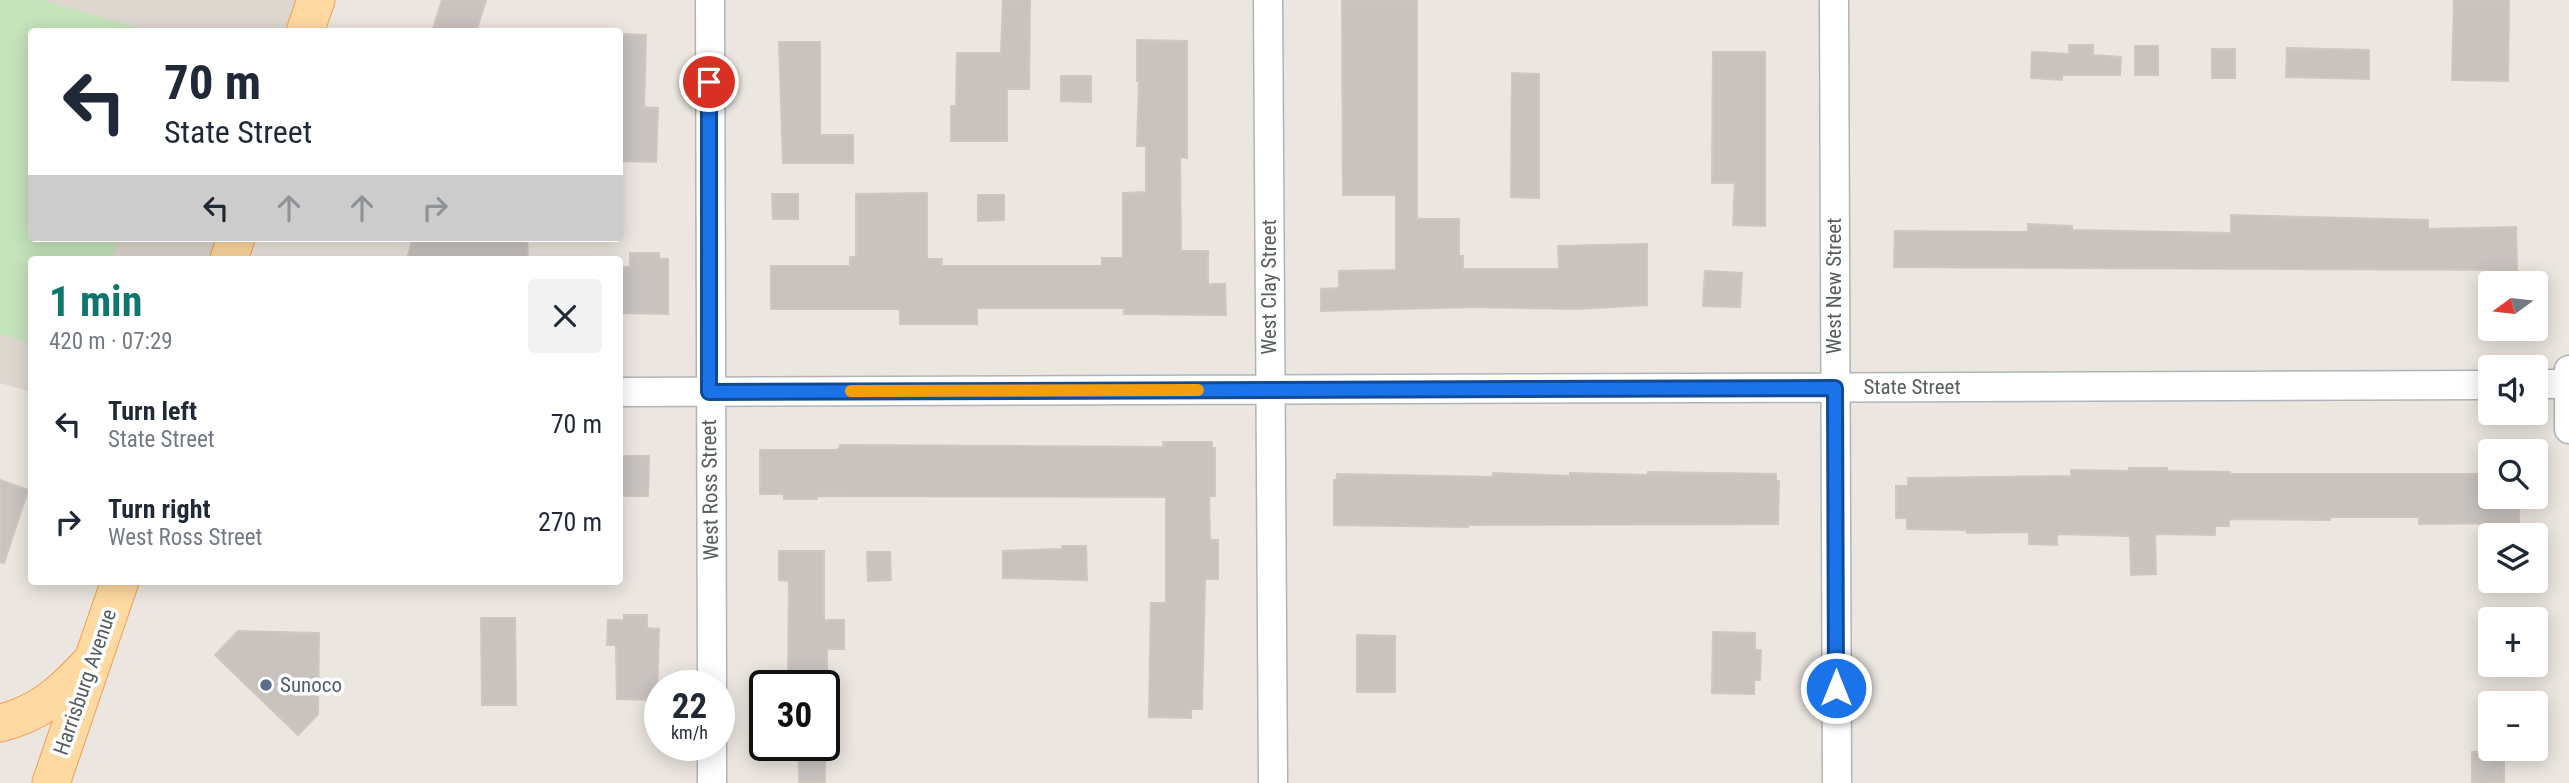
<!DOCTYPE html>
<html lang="en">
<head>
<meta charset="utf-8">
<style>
	body { margin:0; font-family:"Roboto Condensed",sans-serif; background:#f2f2f3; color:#1f2937; height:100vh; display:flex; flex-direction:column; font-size:26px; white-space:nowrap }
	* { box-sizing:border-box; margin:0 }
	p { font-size:23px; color:#747a83 }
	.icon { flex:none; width:38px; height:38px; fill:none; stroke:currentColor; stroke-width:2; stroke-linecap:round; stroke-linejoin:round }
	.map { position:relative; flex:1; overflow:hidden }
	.side { position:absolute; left:28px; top:256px; width:595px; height:329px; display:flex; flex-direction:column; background:#fff; border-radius:7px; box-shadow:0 4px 18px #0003 }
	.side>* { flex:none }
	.guide { position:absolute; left:28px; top:28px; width:595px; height:214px; border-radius:7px; box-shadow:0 4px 18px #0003; background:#fff; color:#1f2937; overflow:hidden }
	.needle { width:46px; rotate:255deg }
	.buttons { position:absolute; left:2478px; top:271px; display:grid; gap:14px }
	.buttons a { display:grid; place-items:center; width:70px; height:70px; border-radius:7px; background:#fff; box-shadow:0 4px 18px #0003; font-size:35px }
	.speed { position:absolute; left:644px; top:670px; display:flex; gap:14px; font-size:35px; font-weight:700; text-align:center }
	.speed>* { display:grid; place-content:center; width:91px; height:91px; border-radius:50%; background:#fff; box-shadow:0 4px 18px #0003; line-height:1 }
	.speed small { font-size:18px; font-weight:400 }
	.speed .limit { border:4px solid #111; border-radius:10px; background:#fff; color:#111 }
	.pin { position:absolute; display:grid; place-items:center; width:60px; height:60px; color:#fff; margin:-30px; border:4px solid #fff; border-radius:50%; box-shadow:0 2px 7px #0007 }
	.me { position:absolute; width:77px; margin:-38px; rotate:0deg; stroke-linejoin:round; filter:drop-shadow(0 0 5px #0008) }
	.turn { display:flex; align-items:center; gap:24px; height:147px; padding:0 21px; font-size:32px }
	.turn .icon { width:91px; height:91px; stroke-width:2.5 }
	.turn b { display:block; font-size:49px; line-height:60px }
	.lanes { display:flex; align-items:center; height:66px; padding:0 21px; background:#0003; justify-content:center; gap:35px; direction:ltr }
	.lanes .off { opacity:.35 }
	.round { display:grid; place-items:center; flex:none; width:74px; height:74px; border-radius:7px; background:#f2f2f3 }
	.head { display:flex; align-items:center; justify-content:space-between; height:119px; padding:0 21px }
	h1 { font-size:42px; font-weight:700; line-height:52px; color:#0f766e }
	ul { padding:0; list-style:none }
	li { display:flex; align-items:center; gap:21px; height:98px; padding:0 21px }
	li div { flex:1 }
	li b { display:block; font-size:26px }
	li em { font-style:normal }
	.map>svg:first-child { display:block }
	.education { fill:#ddd7d0 }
	.green { fill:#c5e4bb }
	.building { fill:#c8c3bf; stroke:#d0c6be; stroke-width:2 }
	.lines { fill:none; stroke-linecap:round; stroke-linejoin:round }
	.minor-casing { stroke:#b0b4b7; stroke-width:31 }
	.major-casing { stroke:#f09f54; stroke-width:39 }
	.minor { stroke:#fff; stroke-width:28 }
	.major { stroke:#fed9a1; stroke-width:37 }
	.route-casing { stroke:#114b97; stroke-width:18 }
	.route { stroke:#1a73e8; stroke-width:12 }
	.slow { stroke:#f59e0b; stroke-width:12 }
	.service-dot { fill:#5c6f8a; stroke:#fff; stroke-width:2.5 }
	.labels { text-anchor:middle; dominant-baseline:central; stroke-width:7; stroke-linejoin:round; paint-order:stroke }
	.street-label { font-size:21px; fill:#585e60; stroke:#fff }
	.service-label { font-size:21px; fill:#4e5e75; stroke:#fff; text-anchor:start }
</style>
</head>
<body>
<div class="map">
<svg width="2569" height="783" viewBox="0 0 2569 783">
	<rect width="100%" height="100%" fill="#ebe6df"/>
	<path class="education" d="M 0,0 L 316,0 L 305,31 L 32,32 L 32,238 L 236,238 L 229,259 L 32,259 L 31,392 L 0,383 Z"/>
	<path class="green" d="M 0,0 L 43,0 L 150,31 L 32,32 L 32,238 L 119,238 L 112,259 L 32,259 L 31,343 L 0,334 Z"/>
	<path class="building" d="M 442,0 L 486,0 L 476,32 L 432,32 Z
		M 1003,0 L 1030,0 L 1029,89 L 1007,89 L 1007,141 L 951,141 L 951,106 L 956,106 L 957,53 L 1001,53 Z
		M 1342,0 L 1417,0 L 1417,219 L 1459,219 L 1459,256 L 1463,256 L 1463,269 L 1559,269 L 1558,246 L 1647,244 L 1647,305 L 1577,309 L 1474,307 L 1321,311 L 1321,289 L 1339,288 L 1339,271 L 1396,270 L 1396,195 L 1343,195 Z
		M 2454,0 L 2509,0 L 2508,81 L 2452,80 Z
		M 620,34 L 646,35 L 644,107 L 658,108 L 656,162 L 620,161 Z
		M 1137,40 L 1187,41 L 1187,158 L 1180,157 L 1181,251 L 1208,251 L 1208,284 L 1225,284 L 1226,315 L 1124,314 L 1124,308 L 977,308 L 977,324 L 900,324 L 900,309 L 771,309 L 771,266 L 850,266 L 850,257 L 856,257 L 856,194 L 927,193 L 927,259 L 942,259 L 941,266 L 1102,266 L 1102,258 L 1123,258 L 1123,193 L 1146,192 L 1146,146 L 1137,146 L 1139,81 L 1137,81 Z
		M 779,42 L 820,42 L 820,135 L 853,135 L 853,163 L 783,163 Z
		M 2069,45 L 2093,45 L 2093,55 L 2121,57 L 2120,75 L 2062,75 L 2062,80 L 2031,78 L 2032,52 L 2069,54 Z
		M 2135,46 L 2158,46 L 2158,75 L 2135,75 Z
		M 2287,48 L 2369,50 L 2369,79 L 2286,77 Z
		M 2212,49 L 2235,49 L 2235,78 L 2212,78 Z
		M 1713,52 L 1765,52 L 1765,226 L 1733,225 L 1735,183 L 1712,183 Z
		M 1512,73 L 1539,74 L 1539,198 L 1511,197 Z
		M 1061,76 L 1091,76 L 1091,102 L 1061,101 Z
		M 772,194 L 798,194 L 798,219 L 773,219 Z
		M 978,195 L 1004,195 L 1004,220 L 978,221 Z
		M 2231,215 L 2428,220 L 2428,229 L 2516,227 L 2517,270 L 1894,267 L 1895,231 L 2028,232 L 2028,224 L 2072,226 L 2072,230 L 2231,233 Z
		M 413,238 L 527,238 L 528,259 L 407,259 Z
		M 630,253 L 659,253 L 659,259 L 668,259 L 668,314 L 620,313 L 620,267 L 630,267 Z
		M 1705,271 L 1742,273 L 1740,307 L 1703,306 Z
		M 1163,442 L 1212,442 L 1212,448 L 1215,448 L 1215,496 L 1209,496 L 1210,540 L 1218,540 L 1218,579 L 1205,579 L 1202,709 L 1191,709 L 1191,718 L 1149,717 L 1151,603 L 1166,603 L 1166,497 L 817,496 L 817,499 L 784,499 L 784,494 L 760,494 L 760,450 L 836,450 L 839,449 L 840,445 L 1164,447 Z
		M 620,456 L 649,456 L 648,496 L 620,496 Z
		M 2129,468 L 2167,468 L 2167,471 L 2230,472 L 2230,474 L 2490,474 L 2490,497 L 2519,497 L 2519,523 L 2419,524 L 2419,517 L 2330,517 L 2330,520 L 2229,519 L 2229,526 L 2215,526 L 2215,535 L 2155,534 L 2156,574 L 2131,575 L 2130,536 L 2057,534 L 2057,545 L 2029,544 L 2029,532 L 1967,533 L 1966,530 L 1907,529 L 1907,518 L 1896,518 L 1896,486 L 1908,486 L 1908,478 L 2071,476 L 2071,470 L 2129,471 Z
		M 1648,472 L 1776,474 L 1776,481 L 1779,481 L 1778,524 L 1468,525 L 1468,527 L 1334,525 L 1334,480 L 1337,480 L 1337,474 L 1493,477 L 1493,473 L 1570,476 L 1570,473 L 1648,475 Z
		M 0,480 L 28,490 L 4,563 L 0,562 Z
		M 1062,546 L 1086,546 L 1087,580 L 1003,578 L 1003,551 L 1062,549 Z
		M 779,551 L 824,551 L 824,620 L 844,620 L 844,649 L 827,649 L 827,686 L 788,686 L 789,581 L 779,580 Z
		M 867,552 L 890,552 L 891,580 L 868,581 Z
		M 624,615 L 647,615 L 647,628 L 659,629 L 657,700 L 617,699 L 616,645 L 607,645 L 608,620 L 624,620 Z
		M 481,618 L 515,618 L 516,705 L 482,705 Z
		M 238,631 L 319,633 L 318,714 L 298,735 L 215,655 Z
		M 1713,632 L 1755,633 L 1755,650 L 1761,650 L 1760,680 L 1754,680 L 1754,694 L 1712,693 Z
		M 1357,635 L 1395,636 L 1395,692 L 1357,692 Z
		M 2504,751 L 2504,783 L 2472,783 L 2472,752 Z
		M 799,759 L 825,759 L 825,783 L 799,783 Z"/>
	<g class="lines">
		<g class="minor-casing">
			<path id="minor" d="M 710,0 L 712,686
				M 1268,0 L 1273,783
				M 1834,0 L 1837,783
				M 2569,370 L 2569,429
				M 2536,384 L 2569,384
				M 620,392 L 2490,385
				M 712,783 L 712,746"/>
		</g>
		<g class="major-casing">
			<path id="major" d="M 305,32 L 316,0
				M 229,259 L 236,238
				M 0,723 C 38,714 61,694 87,666
				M 51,783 L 120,581"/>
		</g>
		<use href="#minor" class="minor"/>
		<use href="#major" class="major"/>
	</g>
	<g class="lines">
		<g class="route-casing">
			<path id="route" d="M 709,82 L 709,392 L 1835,388 L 1836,688"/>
		</g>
		<use href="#route" class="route"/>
		<path class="slow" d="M 851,391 L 1198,390"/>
	</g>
	<circle class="service-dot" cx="266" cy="685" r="7"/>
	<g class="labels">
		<g class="street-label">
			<text transform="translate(1834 286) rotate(-90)">West New Street</text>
			<text transform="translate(1269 287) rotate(-90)">West Clay Street</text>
			<text x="1912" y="387">State Street</text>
			<text transform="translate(710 490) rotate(-91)">West Ross Street</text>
			<text transform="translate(85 682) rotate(-71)">Harrisburg Avenue</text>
		</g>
		<g class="service-label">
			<text x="280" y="685">Sunoco</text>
		</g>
	</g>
</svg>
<div class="buttons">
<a><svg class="needle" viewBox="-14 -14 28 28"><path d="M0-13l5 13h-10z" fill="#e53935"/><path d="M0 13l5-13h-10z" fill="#747a83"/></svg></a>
<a><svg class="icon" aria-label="sound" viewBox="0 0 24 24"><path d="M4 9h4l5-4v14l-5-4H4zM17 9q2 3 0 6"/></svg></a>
<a><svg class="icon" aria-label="search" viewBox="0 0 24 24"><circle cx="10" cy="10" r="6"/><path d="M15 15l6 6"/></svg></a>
<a><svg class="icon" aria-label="layers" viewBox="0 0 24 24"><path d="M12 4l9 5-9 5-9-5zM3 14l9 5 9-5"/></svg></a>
<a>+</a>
<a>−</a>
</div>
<div class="speed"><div>22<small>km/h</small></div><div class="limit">30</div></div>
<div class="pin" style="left:709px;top:82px;background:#d93025"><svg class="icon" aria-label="arrive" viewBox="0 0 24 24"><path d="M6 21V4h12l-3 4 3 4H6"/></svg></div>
<svg class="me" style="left:1836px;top:688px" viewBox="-20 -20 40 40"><circle r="17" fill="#1a73e8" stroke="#fff" stroke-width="3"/><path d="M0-11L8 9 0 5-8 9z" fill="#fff"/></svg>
<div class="guide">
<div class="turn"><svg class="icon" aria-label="left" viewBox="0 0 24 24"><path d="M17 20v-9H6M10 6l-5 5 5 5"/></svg><div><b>70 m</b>State Street</div></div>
<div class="lanes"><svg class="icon" aria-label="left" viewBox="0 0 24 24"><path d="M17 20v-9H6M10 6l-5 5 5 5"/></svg><svg class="icon off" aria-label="ahead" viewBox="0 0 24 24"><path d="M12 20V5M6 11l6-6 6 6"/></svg><svg class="icon off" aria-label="ahead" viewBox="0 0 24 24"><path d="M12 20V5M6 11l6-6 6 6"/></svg><svg class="icon off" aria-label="right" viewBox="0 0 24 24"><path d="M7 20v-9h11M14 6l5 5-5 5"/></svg></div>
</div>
<section class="side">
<div class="head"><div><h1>1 min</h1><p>420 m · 07:29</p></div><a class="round"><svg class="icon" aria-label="close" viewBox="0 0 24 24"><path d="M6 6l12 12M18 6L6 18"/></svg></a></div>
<ul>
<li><svg class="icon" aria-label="left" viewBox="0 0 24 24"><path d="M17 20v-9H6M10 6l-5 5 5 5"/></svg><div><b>Turn left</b><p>State Street</p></div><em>70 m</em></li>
<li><svg class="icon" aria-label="right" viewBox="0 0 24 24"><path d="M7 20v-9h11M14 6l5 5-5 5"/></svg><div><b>Turn right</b><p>West Ross Street</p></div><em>270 m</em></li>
</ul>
</section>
</div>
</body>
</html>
